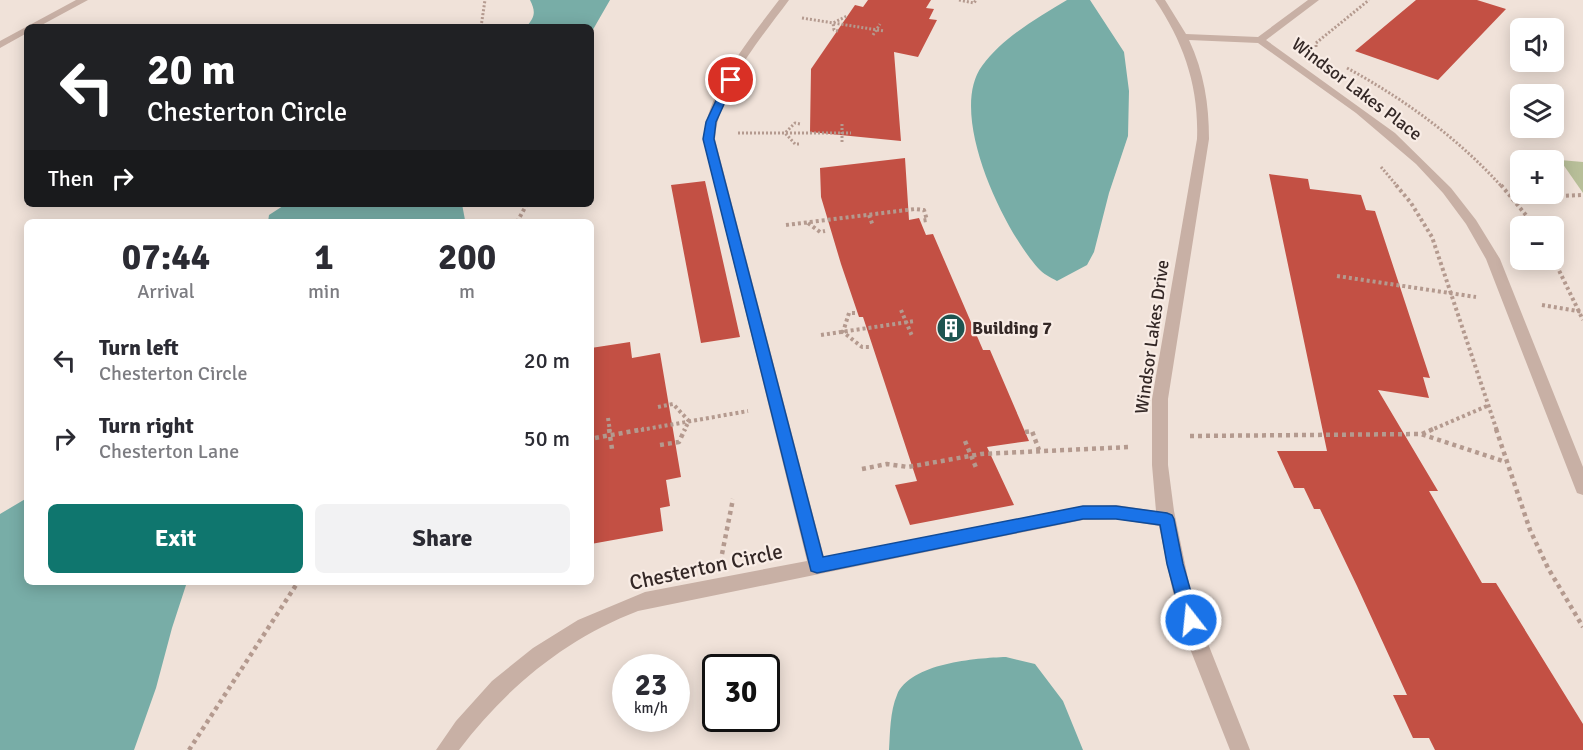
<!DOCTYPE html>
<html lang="en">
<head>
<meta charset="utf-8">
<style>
	body { margin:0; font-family:Signika,sans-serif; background:#f2f2f3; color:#2b2b33; height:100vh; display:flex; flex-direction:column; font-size:22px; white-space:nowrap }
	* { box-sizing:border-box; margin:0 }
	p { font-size:20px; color:#7c7c81 }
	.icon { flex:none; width:33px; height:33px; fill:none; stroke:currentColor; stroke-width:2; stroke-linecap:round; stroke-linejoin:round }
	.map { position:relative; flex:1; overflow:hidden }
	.panel { position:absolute; left:24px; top:219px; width:570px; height:366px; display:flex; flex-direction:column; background:#fff; border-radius:9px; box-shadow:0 3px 15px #0003 }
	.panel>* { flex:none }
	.hud { position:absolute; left:24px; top:24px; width:570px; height:183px; border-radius:9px; box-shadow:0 3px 15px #0003; background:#202124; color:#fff; overflow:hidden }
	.controls { position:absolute; left:1510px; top:18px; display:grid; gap:12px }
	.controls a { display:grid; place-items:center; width:54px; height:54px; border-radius:9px; background:#fff; box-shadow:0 3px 15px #0003; font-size:30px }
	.speed { position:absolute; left:612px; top:654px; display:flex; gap:12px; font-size:30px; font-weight:700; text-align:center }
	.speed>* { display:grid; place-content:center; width:78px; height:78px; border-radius:50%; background:#fff; box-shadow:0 3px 15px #0003; line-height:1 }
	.speed small { font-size:15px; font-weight:400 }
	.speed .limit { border:3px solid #111; border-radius:9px; background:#fff; color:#111 }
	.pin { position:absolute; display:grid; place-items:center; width:51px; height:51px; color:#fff; margin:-26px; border:3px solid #fff; border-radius:50%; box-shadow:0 2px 6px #0007 }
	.me { position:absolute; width:66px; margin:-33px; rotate:344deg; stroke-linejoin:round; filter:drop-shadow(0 0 4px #0008) }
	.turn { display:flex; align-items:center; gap:21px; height:126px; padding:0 24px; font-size:27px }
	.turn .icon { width:78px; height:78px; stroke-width:2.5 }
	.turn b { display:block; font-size:42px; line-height:51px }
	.then { display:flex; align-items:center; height:57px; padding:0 24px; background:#0003; gap:12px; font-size:22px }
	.eta { display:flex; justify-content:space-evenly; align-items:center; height:102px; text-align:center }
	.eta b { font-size:36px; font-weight:700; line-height:42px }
	.cta { display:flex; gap:12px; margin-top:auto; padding:12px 24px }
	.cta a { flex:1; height:69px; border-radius:9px; background:#0f766e; color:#fff; font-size:24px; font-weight:700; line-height:69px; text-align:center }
	.cta a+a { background:#f2f2f3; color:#2b2b33 }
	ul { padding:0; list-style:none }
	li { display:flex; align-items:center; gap:18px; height:78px; padding:0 24px }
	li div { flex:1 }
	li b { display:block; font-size:22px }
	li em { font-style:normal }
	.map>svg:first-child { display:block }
	.green { fill:#b8bf99 }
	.water { fill:#78ada7 }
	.building { fill:#c35044 }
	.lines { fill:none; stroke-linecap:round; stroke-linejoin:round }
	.path-far2 { stroke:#b49a8f; stroke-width:3; stroke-dasharray:2 2; stroke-linecap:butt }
	.path-far1 { stroke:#b49a8f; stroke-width:4; stroke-dasharray:3 3; stroke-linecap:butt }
	.path { stroke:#b49a8f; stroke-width:4.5; stroke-dasharray:4 4; stroke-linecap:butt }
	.street { fill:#c8b0a5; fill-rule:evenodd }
	.route { fill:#1a73e8; stroke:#114b97; stroke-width:1.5 }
	.labels { text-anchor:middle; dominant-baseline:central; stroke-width:4.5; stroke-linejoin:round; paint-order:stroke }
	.street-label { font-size:18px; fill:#342826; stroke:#f8ece5 }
	.poi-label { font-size:18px; font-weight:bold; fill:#342826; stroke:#f8ece5; text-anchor:start }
	.near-street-label { font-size:21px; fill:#342826; stroke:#f8ece5 }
</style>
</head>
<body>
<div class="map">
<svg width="1583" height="750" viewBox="0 0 1583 750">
	<rect width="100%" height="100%" fill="#f0e2d9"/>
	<path class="green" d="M 1560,160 L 1583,162 L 1583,193 Z"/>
	<path class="water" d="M 530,0 L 610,0 L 591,33 L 591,27 L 526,27 C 535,17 536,12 530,0 Z
		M 1067,0 L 1090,0 L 1124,52 L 1129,91 L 1128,136 L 1109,193 L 1094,252 L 1087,265 L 1057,281 C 1050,277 1043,274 1038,268 C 1004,230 947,114 982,66 C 1003,37 1036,19 1067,0 Z
		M 286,204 L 462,204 L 465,220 L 464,222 L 268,222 L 269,215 Z
		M 27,498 L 27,582 L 187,582 L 172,628 L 156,688 L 134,750 L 0,750 L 0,514 Z
		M 1006,657 L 1035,664 L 1063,701 L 1083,750 L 889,750 C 890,733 890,711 897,695 C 910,663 976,658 1006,657 Z"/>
	<path class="building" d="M 868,0 L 931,0 L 926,8 L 934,9 L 929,19 L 937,20 L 918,57 L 894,52 L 901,141 L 810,132 L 811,69 L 855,5 L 863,7 Z
		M 1416,0 L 1477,0 L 1506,9 L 1438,80 L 1355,51 Z
		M 905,158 L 909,220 L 919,218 L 926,235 L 933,234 L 983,350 L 990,350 L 1029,441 L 987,447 L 1014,505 L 910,525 L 895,485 L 917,481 L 863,317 L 859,317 L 841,264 L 821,197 L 820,168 Z
		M 1269,174 L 1308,179 L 1310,189 L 1361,195 L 1366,210 L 1375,211 L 1430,378 L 1423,377 L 1429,398 L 1378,390 L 1438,491 L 1429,491 L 1482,583 L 1496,583 L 1583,724 L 1583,750 L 1435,750 L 1429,738 L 1413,738 L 1393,695 L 1407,695 L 1357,586 L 1320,509 L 1314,509 L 1304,488 L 1294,488 L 1277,451 L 1327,451 Z
		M 705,181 L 740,337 L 701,343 L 671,185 Z
		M 630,342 L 632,358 L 660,353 L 681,477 L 666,480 L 670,506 L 660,508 L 663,531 L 591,544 L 591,348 Z"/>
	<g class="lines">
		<path class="path-far2" d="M 959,0 L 974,3 L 976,0
			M 802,18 L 884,31
			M 481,27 L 485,0
			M 838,31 L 834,30 L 833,23 L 847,16
			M 873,35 L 880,24
			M 1316,47 L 1316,43 L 1369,0
			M 1347,68 C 1404,99 1458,138 1502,187
			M 842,124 L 842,142
			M 738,133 L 851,133
			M 799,144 L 795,144 L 785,133 L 795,123 L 800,124
			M 1381,167 L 1398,187"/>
		<path class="path-far1" d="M 1396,185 L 1411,203 L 1432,237 L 1497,431
			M 1501,185 L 1535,226
			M 1512,198 L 1583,195
			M 869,215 L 873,226
			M 517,222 L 527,204
			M 808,223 L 820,232 L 825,231
			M 786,225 L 915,209 L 924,210 L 927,220 L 921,221
			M 1554,253 L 1554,257
			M 1554,260 L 1583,320
			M 1337,276 L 1476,297
			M 1542,305 L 1583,312
			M 901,310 L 912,336
			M 855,313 L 849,313 L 843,332 L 862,347 L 869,347
			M 821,335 L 915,321
			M 658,407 L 673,404 L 689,421 L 684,431
			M 608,418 L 610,431
			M 635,431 L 748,411
			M 1429,431 L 1487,406"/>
		<path class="path" d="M 609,429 L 612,449
			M 1496,429 L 1530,530 L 1548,568 L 1583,627
			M 1025,432 L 1032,431 L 1039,450
			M 1422,434 L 1433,429
			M 1190,436 L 1421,434 L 1506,462
			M 595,438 L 644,429
			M 965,441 L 977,470
			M 660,445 L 679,442 L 685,429
			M 862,469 L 887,464 L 908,467 L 981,454 L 1130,447
			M 722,554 L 733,499
			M 189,750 L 298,582"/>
		<path class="street" d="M 76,0 L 88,0 L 38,27 L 27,27 L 27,33 L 0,48 L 0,41 Z
			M 779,0 L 789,0 C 758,42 720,85 715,139 L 824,557 L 1083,506 L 1116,505 L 1156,511 L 1152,465 L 1152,399 L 1197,139 C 1199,87 1184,43 1155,0 L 1165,0 L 1186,34 L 1258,37 L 1308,0 L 1319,0 L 1266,40 L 1395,133 L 1451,188 L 1476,220 L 1500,259 L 1583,467 L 1583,495 L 1577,493 L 1575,488 L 1486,259 L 1466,224 L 1443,193 L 1416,164 L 1356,113 L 1258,43 L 1189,40 C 1204,72 1209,104 1209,139 L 1168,399 L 1168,465 L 1174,511 L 1190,588 L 1205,636 L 1250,750 L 1230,750 L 1185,636 L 1172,588 L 1159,526 L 1116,519 L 1083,520 L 638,611 C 565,639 506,688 459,750 L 436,750 L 456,721 L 492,681 L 533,648 L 578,620 L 645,592 L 807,561 L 703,139 C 710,86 748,41 779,0 Z"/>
	</g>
	<path class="route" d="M 727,77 L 735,80 L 716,122 L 714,139 L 823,557 L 1083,506 L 1116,506 L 1167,513 L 1172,515 L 1174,519 L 1183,564 L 1199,620 L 1197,626 L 1191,628 L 1185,626 L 1182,620 L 1167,564 L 1160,525 L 1116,519 L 1083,519 L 817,573 L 811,571 L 703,139 L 706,122 Z"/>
	<defs>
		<g id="building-disc" transform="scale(1.5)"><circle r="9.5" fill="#1d5450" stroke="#f8ece5"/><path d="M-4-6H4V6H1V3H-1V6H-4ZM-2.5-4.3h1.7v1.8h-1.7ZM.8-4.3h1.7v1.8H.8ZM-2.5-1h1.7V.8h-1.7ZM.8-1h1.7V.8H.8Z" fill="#fff"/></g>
	</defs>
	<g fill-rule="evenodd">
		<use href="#building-disc" x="951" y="328"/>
	</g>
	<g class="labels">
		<g class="street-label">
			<text transform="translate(1357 89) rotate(37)">Windsor Lakes Place</text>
			<text transform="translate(1152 337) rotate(-82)">Windsor Lakes Drive</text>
		</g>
		<g class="poi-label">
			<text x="972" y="328">Building 7</text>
		</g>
		<g class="near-street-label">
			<text transform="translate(706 567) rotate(-12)">Chesterton Circle</text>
		</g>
	</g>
</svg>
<div class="controls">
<a><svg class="icon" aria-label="sound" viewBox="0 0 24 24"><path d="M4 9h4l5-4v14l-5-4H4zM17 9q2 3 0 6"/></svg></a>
<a><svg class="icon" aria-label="layers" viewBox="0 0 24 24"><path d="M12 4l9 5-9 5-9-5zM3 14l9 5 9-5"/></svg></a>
<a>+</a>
<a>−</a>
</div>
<div class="speed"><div>23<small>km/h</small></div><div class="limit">30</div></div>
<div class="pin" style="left:731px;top:80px;background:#d93025"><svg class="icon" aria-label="arrive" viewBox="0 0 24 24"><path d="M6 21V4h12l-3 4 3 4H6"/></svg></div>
<svg class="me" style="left:1191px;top:620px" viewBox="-20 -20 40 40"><circle r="17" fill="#1a73e8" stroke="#fff" stroke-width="3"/><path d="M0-11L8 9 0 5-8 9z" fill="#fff"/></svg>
<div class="hud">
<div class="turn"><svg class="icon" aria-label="left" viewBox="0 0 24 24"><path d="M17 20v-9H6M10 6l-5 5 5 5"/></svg><div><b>20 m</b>Chesterton Circle</div></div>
<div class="then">Then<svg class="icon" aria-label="right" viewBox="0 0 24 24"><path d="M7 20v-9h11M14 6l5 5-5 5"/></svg></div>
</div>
<section class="panel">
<div class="eta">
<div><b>07:44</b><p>Arrival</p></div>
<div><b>1</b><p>min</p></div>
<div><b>200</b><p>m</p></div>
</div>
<ul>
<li><svg class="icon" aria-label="left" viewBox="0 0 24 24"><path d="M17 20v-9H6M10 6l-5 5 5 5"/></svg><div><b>Turn left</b><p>Chesterton Circle</p></div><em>20 m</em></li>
<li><svg class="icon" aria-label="right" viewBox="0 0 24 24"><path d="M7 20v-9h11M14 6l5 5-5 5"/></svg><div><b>Turn right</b><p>Chesterton Lane</p></div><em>50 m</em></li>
</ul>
<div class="cta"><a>Exit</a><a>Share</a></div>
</section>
</div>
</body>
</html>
